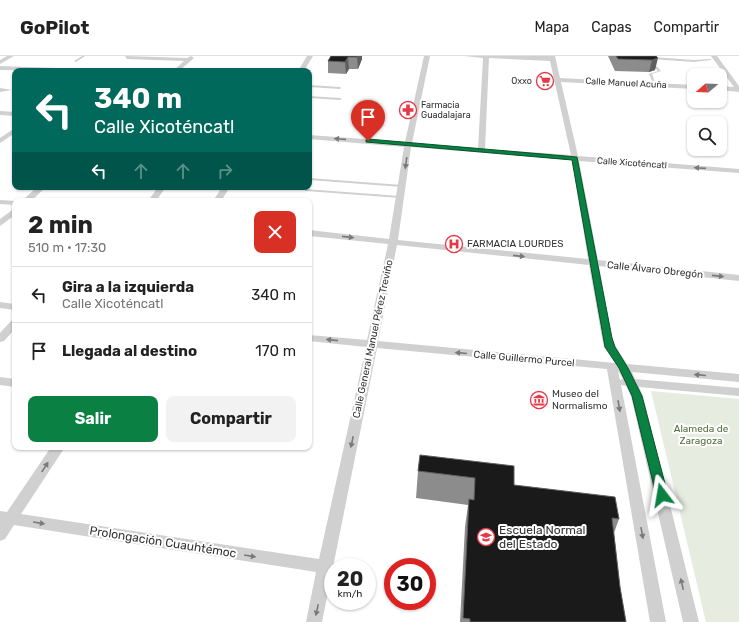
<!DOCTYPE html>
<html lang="es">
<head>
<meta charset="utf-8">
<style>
	body { margin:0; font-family:Rubik,sans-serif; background:#f2f2f2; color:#222; height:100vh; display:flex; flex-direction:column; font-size:15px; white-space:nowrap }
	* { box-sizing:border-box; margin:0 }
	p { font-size:13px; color:#767676 }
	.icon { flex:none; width:22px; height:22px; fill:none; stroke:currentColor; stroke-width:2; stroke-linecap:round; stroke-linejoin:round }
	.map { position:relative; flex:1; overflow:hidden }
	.details { position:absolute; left:12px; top:142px; width:300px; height:252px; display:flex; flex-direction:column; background:#fff; border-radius:8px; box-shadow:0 1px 3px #0004 }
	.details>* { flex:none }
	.hud { position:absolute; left:12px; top:12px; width:300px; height:122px; border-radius:8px; box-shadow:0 1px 3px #0004; background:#00695c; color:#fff; overflow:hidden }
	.needle { width:26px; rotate:251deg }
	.controls { position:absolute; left:687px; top:12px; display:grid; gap:8px }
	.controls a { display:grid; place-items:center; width:40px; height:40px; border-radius:8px; background:#fff; box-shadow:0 1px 3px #0004; font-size:20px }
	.speed { position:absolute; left:324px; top:502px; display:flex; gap:8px; font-size:20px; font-weight:700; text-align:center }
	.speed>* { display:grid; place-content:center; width:52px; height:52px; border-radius:50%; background:#fff; box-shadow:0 1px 3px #0004; line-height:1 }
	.speed small { font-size:10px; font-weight:400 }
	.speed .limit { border:6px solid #d22; background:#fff; color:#111 }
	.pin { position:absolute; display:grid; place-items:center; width:34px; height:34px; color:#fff; margin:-41px -17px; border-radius:50% 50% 50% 0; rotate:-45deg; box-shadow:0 0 4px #0007 }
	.pin .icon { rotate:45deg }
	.me { position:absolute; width:44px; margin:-22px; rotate:346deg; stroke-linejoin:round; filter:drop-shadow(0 0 3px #0008) }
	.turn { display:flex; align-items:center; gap:14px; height:84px; padding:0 16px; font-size:18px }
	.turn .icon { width:52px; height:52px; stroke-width:2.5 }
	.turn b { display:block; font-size:28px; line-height:34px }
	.lanes { display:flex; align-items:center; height:38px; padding:0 16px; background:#0003; justify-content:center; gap:20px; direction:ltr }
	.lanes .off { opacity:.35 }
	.round { display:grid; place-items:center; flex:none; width:42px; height:42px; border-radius:8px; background:#f2f2f2 }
	.summary { display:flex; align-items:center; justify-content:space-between; height:68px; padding:0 16px }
	h1 { font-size:24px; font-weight:700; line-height:30px }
	.button { display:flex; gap:8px; margin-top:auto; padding:8px 16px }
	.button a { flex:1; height:46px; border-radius:8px; background:#0b8043; color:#fff; font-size:16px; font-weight:700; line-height:46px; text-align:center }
	.button a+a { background:#f2f2f2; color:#222 }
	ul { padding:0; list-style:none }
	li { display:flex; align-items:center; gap:12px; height:56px; padding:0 16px; border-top:1px solid #e0e0e0 }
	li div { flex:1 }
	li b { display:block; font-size:15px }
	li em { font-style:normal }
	header { display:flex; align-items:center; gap:24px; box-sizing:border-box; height:56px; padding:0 20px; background:#fff; border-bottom:1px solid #e0e0e0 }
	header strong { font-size:19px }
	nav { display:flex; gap:22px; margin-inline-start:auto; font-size:14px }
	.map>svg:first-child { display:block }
	.green { fill:#e6ecdf }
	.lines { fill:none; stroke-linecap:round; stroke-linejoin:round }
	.service { fill:#d0d0d0; fill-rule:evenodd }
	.minor { fill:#d0d0d0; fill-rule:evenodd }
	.wall { fill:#8c8c8c }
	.shaded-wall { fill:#5f5f5f }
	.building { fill:#1a1a1a; stroke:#5f5f5f }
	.oneway { fill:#7a7a7a }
	.route { fill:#0b8043; stroke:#07532c }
	.labels { text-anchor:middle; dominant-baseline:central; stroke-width:4; stroke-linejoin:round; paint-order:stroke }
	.far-poi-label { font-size:9px; fill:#333; stroke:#fff; text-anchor:end }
	.far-street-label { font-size:9px; fill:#333; stroke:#fff }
	.poi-label { font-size:10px; fill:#333; stroke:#fff; text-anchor:start }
	.street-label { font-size:10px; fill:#333; stroke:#fff }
	.park-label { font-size:10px; fill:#56703f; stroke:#fff }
	.near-poi-label { font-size:12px; fill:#333; stroke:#fff; text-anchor:start }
	.near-street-label { font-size:12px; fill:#333; stroke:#fff }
</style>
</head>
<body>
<header>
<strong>GoPilot</strong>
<nav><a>Mapa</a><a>Capas</a><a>Compartir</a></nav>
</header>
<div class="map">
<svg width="739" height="566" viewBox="0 0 739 566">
	<rect width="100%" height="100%" fill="#fff"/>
	<path class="green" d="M 651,335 L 739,343 L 739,566 L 706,566 Z"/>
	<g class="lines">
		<path class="service" d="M 82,0 L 85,0 L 76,6 L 74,5 Z
			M 652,1 L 694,4 L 710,3 L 711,4 L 694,6 L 651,3 Z
			M 650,5 L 652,5 L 661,15 L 652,18 L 656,29 L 655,30 L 654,29 L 649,18 L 658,15 L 650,7 Z
			M 309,29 L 340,31 L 341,32 L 340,33 L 309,31 Z
			M 309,40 L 340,42 L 342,43 L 340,44 L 309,42 Z
			M 309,122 L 402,129 L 404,130 L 402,131 L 309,124 Z
			M 305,133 L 400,140 L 402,141 L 400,142 L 306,135 L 305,135 Z"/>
		<path class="minor" d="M 7,0 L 14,0 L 0,8 L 0,4 Z
			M 125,0 L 187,2 L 191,0 L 194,2 L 179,15 L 173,15 L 184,5 L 127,3 Z
			M 307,0 L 313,0 L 304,15 L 298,15 Z
			M 424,0 L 430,0 L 412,87 L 478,92 L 483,2 L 464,0 L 555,0 L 560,22 L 694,29 L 694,33 L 561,26 L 578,100 L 739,113 L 739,117 L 579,105 L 598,204 L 739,219 L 739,225 L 599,210 L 612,282 L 616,291 L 627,308 L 739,318 L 739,326 L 632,316 L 635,323 L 739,332 L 739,340 L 639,331 L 643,340 L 699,566 L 683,566 L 631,340 L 626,330 L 621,329 L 666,566 L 650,566 L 607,313 L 377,292 L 322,566 L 306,566 L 316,516 L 14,469 L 5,483 L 0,485 L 0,455 L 7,456 L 51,391 L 65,391 L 21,458 L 319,503 L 366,291 L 309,285 L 309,279 L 367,284 L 388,188 L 309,180 L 309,174 L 389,183 L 404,91 L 309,83 L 309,79 L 405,86 ZM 489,2 L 550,5 L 571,99 L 485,93 ZM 411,91 L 572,104 L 588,203 L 398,184 ZM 397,189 L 589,209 L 602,282 L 604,291 L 615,307 L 378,285 ZM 618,315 L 623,323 L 620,324 Z
			M 711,0 L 717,0 L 739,30 L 739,36 L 720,34 L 720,30 L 734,31 Z
			M 0,10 L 84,13 L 87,15 L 0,14 Z
			M 0,32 L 12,34 L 0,36 Z
			M 0,55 L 15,56 L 15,60 L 0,59 Z
			M 15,72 L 15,77 L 0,87 L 0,82 Z
			M 37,131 L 46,131 L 31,145 L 22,145 Z
			M 158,131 L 166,131 L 156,145 L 148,145 Z
			M 222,131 L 230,131 L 221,145 L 213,145 Z
			M 0,144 L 15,145 L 17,145 L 15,145 L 15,149 L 0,148 Z
			M 15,152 L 15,159 L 0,170 L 0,163 Z
			M 0,246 L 15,248 L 15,254 L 0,252 Z
			M 15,264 L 15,273 L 4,285 L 0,286 L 0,277 L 11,265 Z
			M 0,321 L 15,323 L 15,331 L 0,329 Z"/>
	</g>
	<path class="wall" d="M 331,0 L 362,0 L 362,3 L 358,13 L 349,13 L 346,18 L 328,17 L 328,5 Z
		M 608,0 L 656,0 L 655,14 L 649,16 L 615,15 Z
		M 420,399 L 619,463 L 614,477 L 620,531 L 626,566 L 460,566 L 465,471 L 468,449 L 416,442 L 418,415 Z"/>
	<path class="shaded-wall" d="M 358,0 L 362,0 L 362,3 L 358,13 L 357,1 Z
		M 348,1 L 349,13 L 346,18 L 345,6 Z
		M 658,2 L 655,14 L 649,16 L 652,4 Z"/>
	<path class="building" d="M 331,0 L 358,0 L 357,1 L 348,1 L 345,6 L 328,5 Z
		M 616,0 L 656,0 L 658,2 L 652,4 L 618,3 Z
		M 420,399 L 514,410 L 514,429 L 615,441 L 619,463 L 612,462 L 620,531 L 626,566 L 470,566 L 470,563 L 463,562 L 469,443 L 474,444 L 475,422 L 418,415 Z"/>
	<defs><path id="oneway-solid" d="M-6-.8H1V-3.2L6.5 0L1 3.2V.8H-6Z"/></defs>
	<g class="oneway">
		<use href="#oneway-solid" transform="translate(340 83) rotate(-176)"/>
		<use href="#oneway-solid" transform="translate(406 107) rotate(98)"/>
		<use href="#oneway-solid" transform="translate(700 112) rotate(-176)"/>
		<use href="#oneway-solid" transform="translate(348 181) rotate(6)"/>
		<use href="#oneway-solid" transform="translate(519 200) rotate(6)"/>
		<use href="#oneway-solid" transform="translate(718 220) rotate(6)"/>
		<use href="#oneway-solid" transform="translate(332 284) rotate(-174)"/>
		<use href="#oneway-solid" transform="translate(461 297) rotate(-175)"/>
		<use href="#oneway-solid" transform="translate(700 319) rotate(-175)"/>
		<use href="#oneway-solid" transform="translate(619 350) rotate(80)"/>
		<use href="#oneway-solid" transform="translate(352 386) rotate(102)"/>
		<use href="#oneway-solid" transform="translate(45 411) rotate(-57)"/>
		<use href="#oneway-solid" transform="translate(39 467) rotate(9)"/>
		<use href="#oneway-solid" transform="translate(642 477) rotate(80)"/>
		<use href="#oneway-solid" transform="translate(250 500) rotate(9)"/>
		<use href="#oneway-solid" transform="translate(682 528) rotate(-103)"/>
		<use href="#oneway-solid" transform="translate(317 554) rotate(102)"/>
	</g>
	<path class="route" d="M 368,83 L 577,101 L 612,282 L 615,291 L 628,312 L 642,340 L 668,439 L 666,442 L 658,442 L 656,439 L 632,340 L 619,312 L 605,291 L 572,104 L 366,86 L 366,84 Z"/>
	<defs>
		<g id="supermarket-ring" transform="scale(0.9)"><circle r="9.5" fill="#fff" stroke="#e63946" stroke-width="1.5"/><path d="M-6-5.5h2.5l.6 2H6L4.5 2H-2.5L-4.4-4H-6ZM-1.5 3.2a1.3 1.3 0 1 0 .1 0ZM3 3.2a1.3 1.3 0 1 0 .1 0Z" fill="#e63946"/></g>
		<g id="pharmacy-ring" transform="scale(0.9)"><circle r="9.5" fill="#fff" stroke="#e63946" stroke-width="1.5"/><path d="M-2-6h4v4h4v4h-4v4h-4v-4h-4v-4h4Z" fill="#e63946"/></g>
		<g id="hospital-ring" transform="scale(0.9)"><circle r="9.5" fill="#fff" stroke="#e63946" stroke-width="1.5"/><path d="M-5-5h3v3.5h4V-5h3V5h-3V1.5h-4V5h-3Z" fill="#e63946"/></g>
		<g id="museum-ring" transform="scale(0.9)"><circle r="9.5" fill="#fff" stroke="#e63946" stroke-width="1.5"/><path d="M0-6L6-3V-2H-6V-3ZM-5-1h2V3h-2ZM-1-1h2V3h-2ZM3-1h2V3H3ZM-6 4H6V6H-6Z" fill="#e63946"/></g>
		<g id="university-ring" transform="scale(0.9)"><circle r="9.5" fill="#fff" stroke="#e63946" stroke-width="1.5"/><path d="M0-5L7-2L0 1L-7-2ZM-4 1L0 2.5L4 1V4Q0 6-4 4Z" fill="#e63946"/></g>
	</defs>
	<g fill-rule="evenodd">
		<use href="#supermarket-ring" x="545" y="25"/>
		<use href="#pharmacy-ring" x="408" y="54"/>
		<use href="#hospital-ring" x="454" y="188"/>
		<use href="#museum-ring" x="539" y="344"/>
		<use href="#university-ring" x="486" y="481"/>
	</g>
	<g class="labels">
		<g class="far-poi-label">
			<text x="532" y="25">Oxxo</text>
			<text x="421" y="49" text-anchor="start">Farmacia<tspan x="421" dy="10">Guadalajara</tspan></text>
		</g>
		<g class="far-street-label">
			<text transform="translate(626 27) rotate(3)">Calle Manuel Acuña</text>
			<text transform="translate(632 107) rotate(4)">Calle Xicoténcatl</text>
		</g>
		<g class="poi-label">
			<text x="467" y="188">FARMACIA LOURDES</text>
			<text x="552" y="338">Museo del<tspan x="552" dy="12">Normalismo</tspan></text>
		</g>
		<g class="street-label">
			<text transform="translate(655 214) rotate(6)">Calle Álvaro Obregón</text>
			<text transform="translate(373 283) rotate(-78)">Calle General Manuel Pérez Treviño</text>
			<text transform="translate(524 303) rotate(5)">Calle Guillermo Purcel</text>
		</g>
		<g class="park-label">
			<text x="701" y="373">Alameda de<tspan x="701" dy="12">Zaragoza</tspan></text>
		</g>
		<g class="near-poi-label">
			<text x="499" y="474">Escuela Normal<tspan x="499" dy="14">del Estado</tspan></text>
		</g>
		<g class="near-street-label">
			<text transform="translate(163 486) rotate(9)">Prolongación Cuauhtémoc</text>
		</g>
	</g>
</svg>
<div class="controls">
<a><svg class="needle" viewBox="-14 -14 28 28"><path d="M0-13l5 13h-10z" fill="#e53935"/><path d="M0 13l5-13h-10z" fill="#767676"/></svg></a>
<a><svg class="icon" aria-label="search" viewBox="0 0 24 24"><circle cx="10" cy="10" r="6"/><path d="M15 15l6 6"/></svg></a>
</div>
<div class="speed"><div>20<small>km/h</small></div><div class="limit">30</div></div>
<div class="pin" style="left:368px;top:85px;background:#d93025"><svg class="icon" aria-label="arrive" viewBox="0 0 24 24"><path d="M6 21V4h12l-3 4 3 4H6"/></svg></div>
<svg class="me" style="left:662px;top:439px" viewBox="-20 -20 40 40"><path d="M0-17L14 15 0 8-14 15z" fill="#0b8043" stroke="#fff" stroke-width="4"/></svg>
<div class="hud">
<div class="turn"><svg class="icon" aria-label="left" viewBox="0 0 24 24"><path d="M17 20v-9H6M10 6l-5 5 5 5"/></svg><div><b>340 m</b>Calle Xicoténcatl</div></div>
<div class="lanes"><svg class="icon" aria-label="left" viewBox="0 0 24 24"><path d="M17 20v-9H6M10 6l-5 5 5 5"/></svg><svg class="icon off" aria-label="ahead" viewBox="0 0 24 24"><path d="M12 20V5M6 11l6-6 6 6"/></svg><svg class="icon off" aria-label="ahead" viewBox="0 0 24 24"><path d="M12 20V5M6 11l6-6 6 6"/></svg><svg class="icon off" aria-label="right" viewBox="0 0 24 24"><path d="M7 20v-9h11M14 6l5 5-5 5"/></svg></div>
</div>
<section class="details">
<div class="summary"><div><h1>2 min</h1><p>510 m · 17:30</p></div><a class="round" style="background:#d93025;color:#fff"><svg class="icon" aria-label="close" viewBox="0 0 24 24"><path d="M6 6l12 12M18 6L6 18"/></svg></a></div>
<ul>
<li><svg class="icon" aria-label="left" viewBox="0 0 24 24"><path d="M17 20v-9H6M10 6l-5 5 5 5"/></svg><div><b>Gira a la izquierda</b><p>Calle Xicoténcatl</p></div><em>340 m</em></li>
<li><svg class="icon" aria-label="arrive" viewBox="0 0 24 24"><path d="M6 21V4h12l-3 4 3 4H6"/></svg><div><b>Llegada al destino</b></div><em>170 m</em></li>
</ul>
<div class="button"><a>Salir</a><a>Compartir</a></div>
</section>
</div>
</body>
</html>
